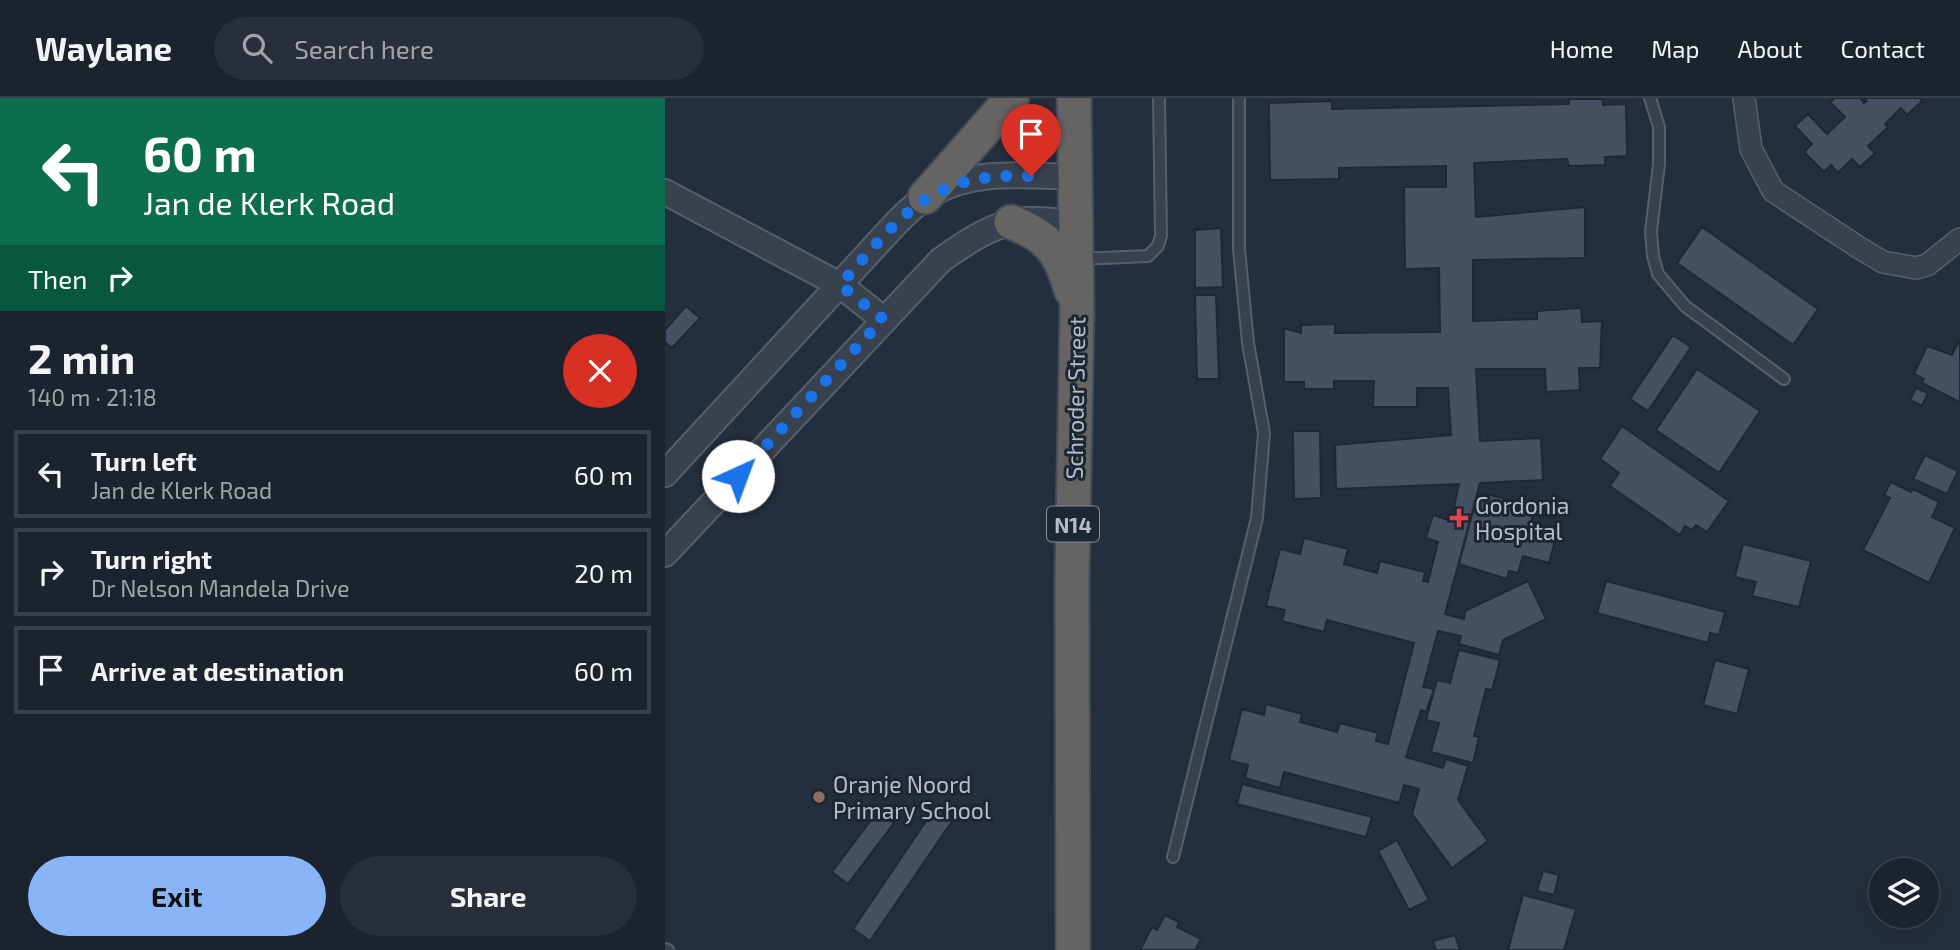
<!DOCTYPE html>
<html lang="en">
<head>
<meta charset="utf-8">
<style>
	body { margin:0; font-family:"Exo 2",sans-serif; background:#282f3a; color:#f1f3f6; height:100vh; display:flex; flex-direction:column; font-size:26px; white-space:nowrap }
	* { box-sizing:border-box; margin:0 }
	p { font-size:23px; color:#a0a4aa }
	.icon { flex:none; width:38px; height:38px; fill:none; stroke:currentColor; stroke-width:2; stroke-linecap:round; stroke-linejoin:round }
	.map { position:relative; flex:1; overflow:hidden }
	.drawer { display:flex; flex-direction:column; background:#1b232e; width:665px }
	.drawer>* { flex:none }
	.top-card { background:#0b6e4f; color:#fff; overflow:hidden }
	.controls { position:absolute; left:1204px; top:760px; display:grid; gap:14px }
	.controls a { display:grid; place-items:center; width:70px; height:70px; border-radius:50%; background:#1b232e; box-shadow:0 7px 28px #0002,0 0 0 2px #39404a; font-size:35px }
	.pin { position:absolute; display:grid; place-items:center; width:60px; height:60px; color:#fff; margin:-72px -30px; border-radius:50% 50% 50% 0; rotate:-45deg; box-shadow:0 0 7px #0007 }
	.pin .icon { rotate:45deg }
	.me { position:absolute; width:77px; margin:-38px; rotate:43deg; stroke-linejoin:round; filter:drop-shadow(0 0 5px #0008) }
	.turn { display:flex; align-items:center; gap:24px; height:147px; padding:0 28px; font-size:32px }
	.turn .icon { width:91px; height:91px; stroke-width:2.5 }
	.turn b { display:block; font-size:49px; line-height:60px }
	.then { display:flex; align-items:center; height:66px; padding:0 28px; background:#0003; gap:14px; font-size:26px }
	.round { display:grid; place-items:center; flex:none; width:74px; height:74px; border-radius:37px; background:#282f3a }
	.headline { display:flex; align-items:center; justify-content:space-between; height:119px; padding:0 28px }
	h1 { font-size:42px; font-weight:700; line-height:52px }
	.cta { display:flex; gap:14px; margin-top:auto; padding:14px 28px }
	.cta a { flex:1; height:80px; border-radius:42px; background:#8ab4f8; color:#111; font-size:28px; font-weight:700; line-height:80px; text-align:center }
	.cta a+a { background:#282f3a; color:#f1f3f6 }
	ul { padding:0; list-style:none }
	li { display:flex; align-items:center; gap:21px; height:88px; margin:0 14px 10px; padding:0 14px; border:4px solid #39404a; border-radius:0px }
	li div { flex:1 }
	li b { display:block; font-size:26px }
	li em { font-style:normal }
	header { display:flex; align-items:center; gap:42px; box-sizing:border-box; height:98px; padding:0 35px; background:#1b232e; border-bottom:2px solid #39404a }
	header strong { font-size:33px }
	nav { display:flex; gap:38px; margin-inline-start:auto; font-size:24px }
	.search { width:490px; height:63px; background:#282f3a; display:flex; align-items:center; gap:18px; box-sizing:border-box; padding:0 24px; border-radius:38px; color:#a0a4aa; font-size:26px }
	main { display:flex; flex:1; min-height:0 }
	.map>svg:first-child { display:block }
	.building { fill:#455162; stroke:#1f2835; stroke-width:2 }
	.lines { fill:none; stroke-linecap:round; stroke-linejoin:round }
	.service-casing { stroke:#565f6c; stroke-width:14 }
	.minor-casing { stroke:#565f6c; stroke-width:24 }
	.tertiary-casing { stroke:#565f6c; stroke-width:28 }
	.trunk-casing { stroke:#434c59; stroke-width:37 }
	.service { stroke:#38414e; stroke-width:10 }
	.minor { stroke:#38414e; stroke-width:21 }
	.tertiary { stroke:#38414e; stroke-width:24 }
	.trunk { stroke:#656462; stroke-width:33 }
	.route { stroke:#1a73e8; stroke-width:12; stroke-dasharray:0 21.6 }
	.health-dot { fill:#e0444e; stroke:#1d2633; stroke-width:2.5 }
	.education-dot { fill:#8d6e63; stroke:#1d2633; stroke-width:2.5 }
	.labels { text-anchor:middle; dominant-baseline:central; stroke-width:6; stroke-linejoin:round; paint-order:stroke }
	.shield { fill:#1d2633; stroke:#878f9c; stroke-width:2 }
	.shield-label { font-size:21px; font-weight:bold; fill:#b4bcc9 }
	.street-label { font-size:23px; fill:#b4bcc9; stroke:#1d2633 }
	.poi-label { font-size:23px; fill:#b4bcc9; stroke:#1d2633; text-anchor:start }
</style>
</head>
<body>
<header>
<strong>Waylane</strong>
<div class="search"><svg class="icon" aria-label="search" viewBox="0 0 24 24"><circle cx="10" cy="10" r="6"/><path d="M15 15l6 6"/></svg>Search here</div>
<nav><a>Home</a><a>Map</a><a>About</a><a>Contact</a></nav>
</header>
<main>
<section class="drawer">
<div class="top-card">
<div class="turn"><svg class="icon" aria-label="left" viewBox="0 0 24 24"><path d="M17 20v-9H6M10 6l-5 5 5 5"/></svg><div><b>60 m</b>Jan de Klerk Road</div></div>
<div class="then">Then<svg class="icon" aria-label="right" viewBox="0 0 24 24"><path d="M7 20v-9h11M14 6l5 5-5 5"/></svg></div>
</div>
<div class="headline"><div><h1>2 min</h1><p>140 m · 21:18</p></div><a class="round" style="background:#d93025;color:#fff"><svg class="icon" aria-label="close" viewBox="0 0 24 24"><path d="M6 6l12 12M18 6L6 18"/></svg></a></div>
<ul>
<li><svg class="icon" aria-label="left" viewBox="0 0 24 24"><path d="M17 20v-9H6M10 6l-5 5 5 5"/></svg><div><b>Turn left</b><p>Jan de Klerk Road</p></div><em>60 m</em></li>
<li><svg class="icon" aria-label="right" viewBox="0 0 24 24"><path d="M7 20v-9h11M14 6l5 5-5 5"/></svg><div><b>Turn right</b><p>Dr Nelson Mandela Drive</p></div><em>20 m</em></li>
<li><svg class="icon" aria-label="arrive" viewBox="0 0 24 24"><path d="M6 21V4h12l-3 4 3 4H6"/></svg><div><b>Arrive at destination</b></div><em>60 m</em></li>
</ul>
<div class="cta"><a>Exit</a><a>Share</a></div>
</section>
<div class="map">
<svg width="1295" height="852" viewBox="0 0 1295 852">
	<rect width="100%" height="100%" fill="#242f3e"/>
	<path class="building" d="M 1170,0 L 1195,0 L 1199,5 L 1202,3 L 1199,0 L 1255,0 L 1257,3 L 1242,17 L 1236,10 L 1220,26 L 1223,29 L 1203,48 L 1210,55 L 1195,69 L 1187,61 L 1173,75 L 1166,67 L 1159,74 L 1139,54 L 1147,46 L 1130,28 L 1143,16 L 1162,36 L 1180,19 L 1165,4 Z
		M 904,1 L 937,1 L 938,7 L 961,6 L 962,58 L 940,59 L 940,67 L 904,68 L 902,61 L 809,65 L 811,119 L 920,109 L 920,160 L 808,162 L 808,223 L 872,221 L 872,213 L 916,210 L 917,224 L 937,223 L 935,270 L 914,270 L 915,292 L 881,294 L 880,271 L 811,271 L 815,343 L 876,340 L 878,382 L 815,385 L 780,516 L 799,521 L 800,513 L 863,483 L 881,521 L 838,542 L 834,557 L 794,546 L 796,538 L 773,533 L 758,589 L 769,591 L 761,614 L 756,612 L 741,659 L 778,670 L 781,661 L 803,668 L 793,702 L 823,743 L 787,770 L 747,716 L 754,691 L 739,687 L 734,705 L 619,674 L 615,690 L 580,680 L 583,667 L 564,662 L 577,611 L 599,617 L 601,606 L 637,616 L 635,624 L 672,634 L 675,625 L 713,635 L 711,643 L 723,646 L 749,545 L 662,522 L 659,534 L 617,523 L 620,512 L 601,508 L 615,451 L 635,456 L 639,440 L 683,451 L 679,466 L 712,475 L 715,463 L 760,474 L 758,483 L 763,484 L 773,444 L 761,440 L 768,417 L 786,423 L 794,386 L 671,391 L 670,347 L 786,337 L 783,290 L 752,290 L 752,309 L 708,309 L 709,283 L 669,283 L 669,291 L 639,291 L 639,284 L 619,284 L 619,230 L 636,235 L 636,227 L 670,226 L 670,235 L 775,234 L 774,170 L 740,171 L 739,89 L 781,89 L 781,68 L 674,70 L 674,81 L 605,82 L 604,5 L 667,3 L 667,11 L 904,6 Z
		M 1037,129 L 1153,211 L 1128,247 L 1012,165 Z
		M 556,130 L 558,189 L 530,190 L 530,132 Z
		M 530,197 L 551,197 L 554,281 L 532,281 Z
		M 21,208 L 35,220 L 7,250 L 0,244 L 0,232 Z
		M 1008,237 L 1026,249 L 983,313 L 965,301 Z
		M 1295,241 L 1295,304 L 1257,285 L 1259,281 L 1249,276 L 1262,248 L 1287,257 Z
		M 1032,271 L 1095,313 L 1054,375 L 991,332 Z
		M 1251,290 L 1263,295 L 1257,308 L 1245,302 Z
		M 957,328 L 1064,403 L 1042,434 L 1031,427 L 1027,432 L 1020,428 L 1015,437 L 945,388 L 954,375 L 935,361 Z
		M 628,333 L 655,333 L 656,400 L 629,401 Z
		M 1260,357 L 1293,373 L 1282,396 L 1248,381 Z
		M 1226,384 L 1246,394 L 1248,391 L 1274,404 L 1267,419 L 1290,430 L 1264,485 L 1198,452 L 1225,400 L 1219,397 Z
		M 818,395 L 870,409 L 864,432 L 891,439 L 884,465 L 858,458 L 853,475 L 844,473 L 842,481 L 794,466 L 808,413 L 813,415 Z
		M 1078,446 L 1146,463 L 1134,509 L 1087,498 L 1091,484 L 1070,479 Z
		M 941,483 L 1060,514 L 1054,537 L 1045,535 L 1043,545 L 932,515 Z
		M 794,552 L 835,562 L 827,592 L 821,591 L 809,638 L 814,639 L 808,665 L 766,654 L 774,625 L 761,622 L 772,582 L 785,585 Z
		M 1050,562 L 1084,571 L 1072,616 L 1038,607 Z
		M 577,686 L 707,719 L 701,739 L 572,706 Z
		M 270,710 L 288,722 L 205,843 L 188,831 Z
		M 213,713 L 229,725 L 183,786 L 167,774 Z
		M 732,742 L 764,802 L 744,812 L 713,753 Z
		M 878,773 L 894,777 L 889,797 L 872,793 Z
		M 858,797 L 911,811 L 899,852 L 843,852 Z
		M 500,817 L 514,824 L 512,829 L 536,841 L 530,852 L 475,852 L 487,829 L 492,832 Z
		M 790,837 L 795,852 L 771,852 L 768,843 Z"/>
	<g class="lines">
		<g class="service-casing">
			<path id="service" d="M 985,0 L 994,29 L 994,66 L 986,134 L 988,158 L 993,176 L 1020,208 L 1119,281
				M 414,161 L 483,158 L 493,148 L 496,138 L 494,0
				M 508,759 L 592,420 L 599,335 L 583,245 L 574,151 L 574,0
				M 0,851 L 3,852"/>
		</g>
		<g class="minor-casing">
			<path id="minor" d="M 1079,0 L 1086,51 L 1108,93 L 1193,149 L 1218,164 L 1251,170 L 1262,167 L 1295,141"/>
		</g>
		<g class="tertiary-casing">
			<path id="tertiary" d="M 0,94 L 175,187 L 218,221
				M 0,376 L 223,134 C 234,122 245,110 259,101 C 302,69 362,78 412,79
				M 0,456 L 276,162 C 300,145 330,124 361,122 C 377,121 395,124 412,125"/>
		</g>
		<g class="trunk-casing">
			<path id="trunk" d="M 260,99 L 347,0
				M 346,124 C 383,138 395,153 406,192
				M 408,852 L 407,483 L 412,214 L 409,0"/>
		</g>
		<use href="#service" class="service"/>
		<use href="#minor" class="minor"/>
		<use href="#tertiary" class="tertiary"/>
		<use href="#trunk" class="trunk"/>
	</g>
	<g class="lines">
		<path class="route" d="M 73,378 L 218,221 L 175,187 C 237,117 264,74 366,78"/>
	</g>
	<path class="health-dot" d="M790.5 409.5h7v7h7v7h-7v7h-7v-7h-7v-7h7z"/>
	<circle class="education-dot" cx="154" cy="699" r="7"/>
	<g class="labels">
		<rect class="shield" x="382" y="408.5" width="52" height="35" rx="5"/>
		<g class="shield-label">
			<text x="408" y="426">N14</text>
		</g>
		<g class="street-label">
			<text transform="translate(410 300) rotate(-89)">Schroder Street</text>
		</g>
		<g class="poi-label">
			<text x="810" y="407">Gordonia<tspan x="810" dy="26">Hospital</tspan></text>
			<text x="168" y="686">Oranje Noord<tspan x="168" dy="26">Primary School</tspan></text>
		</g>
	</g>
</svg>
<div class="controls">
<a><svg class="icon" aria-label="layers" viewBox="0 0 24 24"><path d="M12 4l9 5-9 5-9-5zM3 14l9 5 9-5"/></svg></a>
</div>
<div class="pin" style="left:366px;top:78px;background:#d93025"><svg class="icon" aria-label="arrive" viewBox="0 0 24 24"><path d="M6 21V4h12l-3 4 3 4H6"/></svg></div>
<svg class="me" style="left:73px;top:378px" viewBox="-20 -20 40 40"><circle r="19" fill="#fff"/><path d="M0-13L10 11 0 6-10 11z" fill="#1a73e8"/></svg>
</div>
</main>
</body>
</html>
